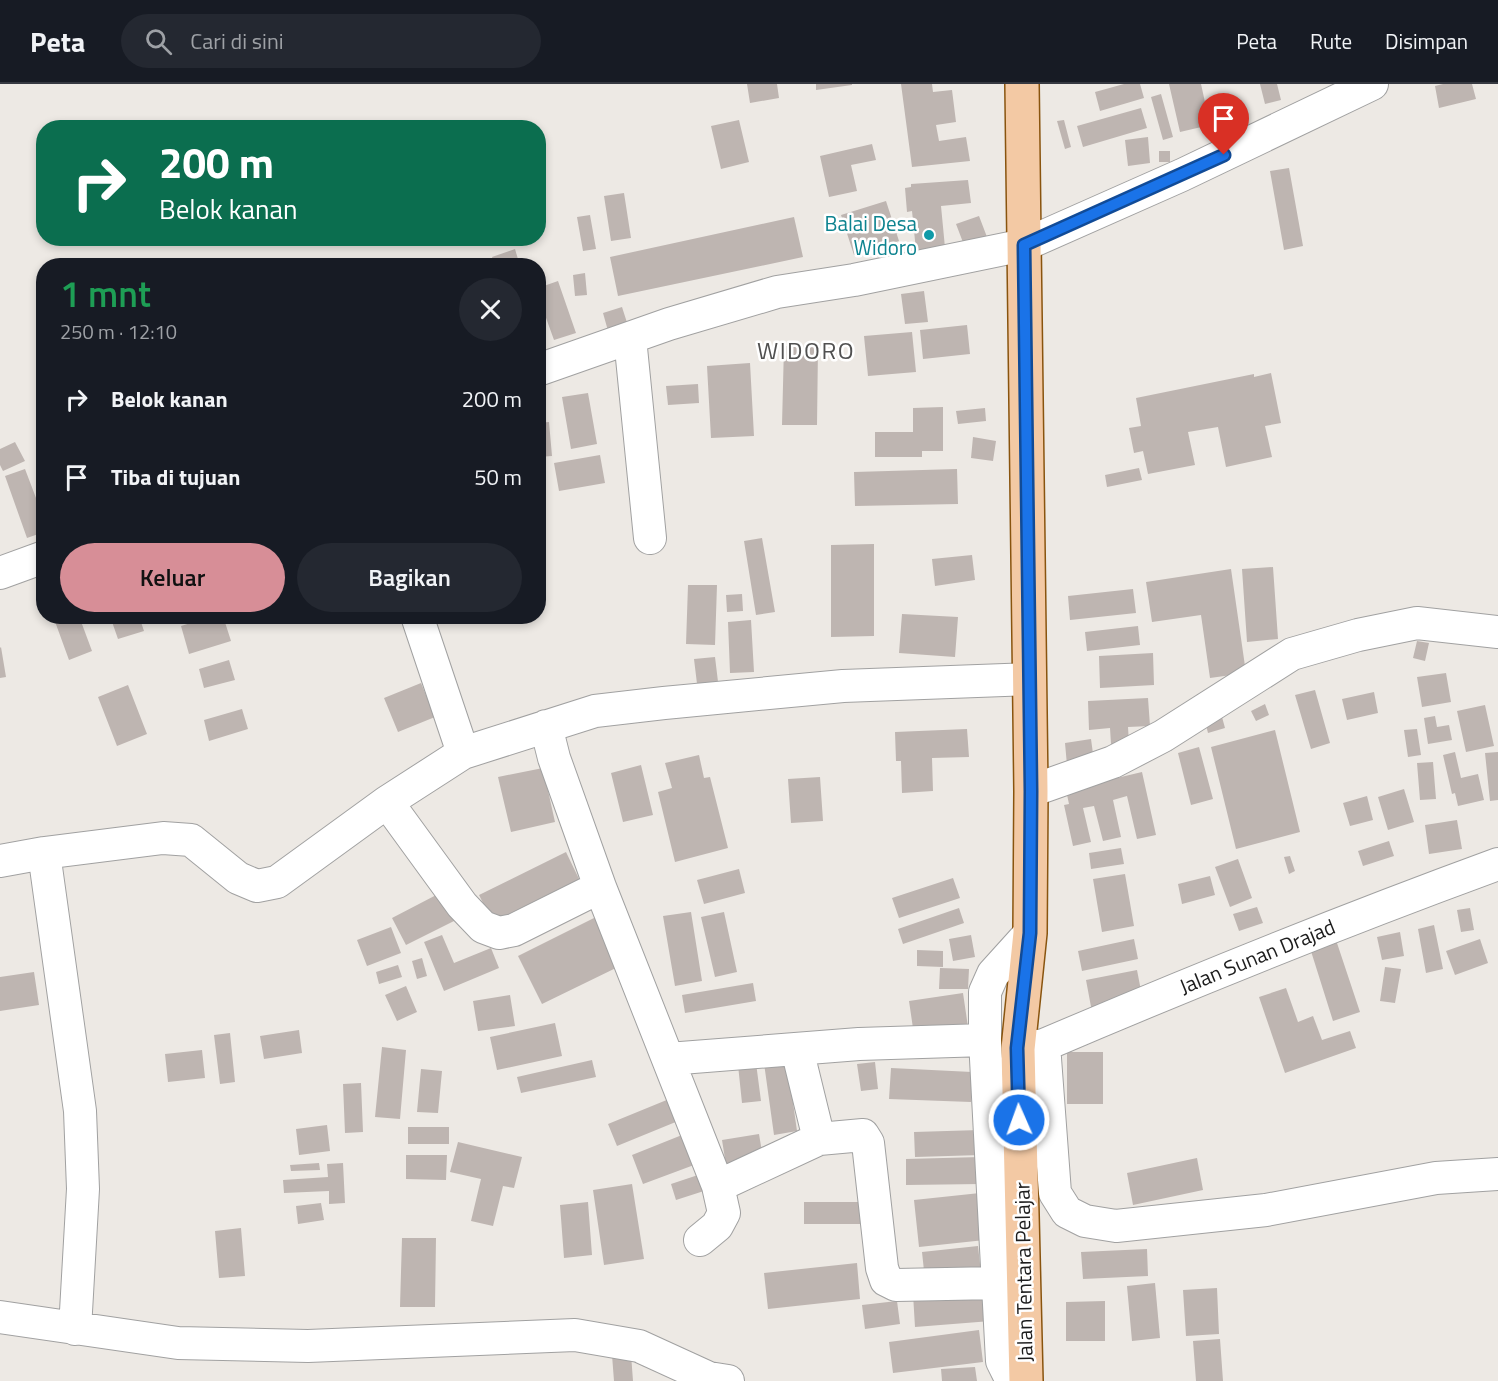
<!DOCTYPE html>
<html lang="id">
<head>
<meta charset="utf-8">
<style>
	body { margin:0; font-family:"Titillium Web",sans-serif; background:#242831; color:#f1f3f6; height:100vh; display:flex; flex-direction:column; font-size:22px; white-space:nowrap }
	* { box-sizing:border-box; margin:0 }
	p { font-size:20px; color:#9ea1a6 }
	.icon { flex:none; width:33px; height:33px; fill:none; stroke:currentColor; stroke-width:2; stroke-linecap:round; stroke-linejoin:round }
	.map { position:relative; flex:1; overflow:hidden }
	.drawer { position:absolute; left:36px; top:174px; width:510px; height:366px; display:flex; flex-direction:column; background:#171b24; border-radius:24px; box-shadow:0 3px 9px #0003 }
	.drawer>* { flex:none }
	.banner { position:absolute; left:36px; top:36px; width:510px; height:126px; border-radius:24px; box-shadow:0 3px 9px #0003; background:#0b6e4f; color:#fff; overflow:hidden }
	.pin { position:absolute; display:grid; place-items:center; width:51px; height:51px; color:#fff; margin:-62px -26px; border-radius:50% 50% 50% 0; rotate:-45deg; box-shadow:0 0 6px #0007 }
	.pin .icon { rotate:45deg }
	.me { position:absolute; width:66px; margin:-33px; rotate:358deg; stroke-linejoin:round; filter:drop-shadow(0 0 4px #0008) }
	.turn { display:flex; align-items:center; gap:21px; height:126px; padding:0 24px; font-size:27px }
	.turn .icon { width:78px; height:78px; stroke-width:2.5 }
	.turn b { display:block; font-size:42px; line-height:51px }
	.round { display:grid; place-items:center; flex:none; width:63px; height:63px; border-radius:32px; background:#242831 }
	.overview { display:flex; align-items:center; justify-content:space-between; height:102px; padding:0 24px }
	h1 { font-size:36px; font-weight:600; line-height:45px; color:#1e9e55 }
	.cta { display:flex; gap:12px; margin-top:auto; padding:12px 24px }
	.cta a { flex:1; height:69px; border-radius:36px; background:#d78e97; color:#111; font-size:24px; font-weight:600; line-height:69px; text-align:center }
	.cta a+a { background:#242831; color:#f1f3f6 }
	ul { padding:0; list-style:none }
	li { display:flex; align-items:center; gap:18px; height:78px; padding:0 24px }
	li div { flex:1 }
	li b { display:block; font-size:22px }
	li em { font-style:normal }
	header { display:flex; align-items:center; gap:36px; box-sizing:border-box; height:84px; padding:0 30px; background:#171b24; border-bottom:2px solid #363941 }
	header strong { font-size:28px }
	nav { display:flex; gap:33px; margin-inline-start:auto; font-size:21px }
	.search { width:420px; height:54px; background:#242831; display:flex; align-items:center; gap:15px; box-sizing:border-box; padding:0 21px; border-radius:33px; color:#9ea1a6; font-size:22px }
	.map>svg:first-child { display:block }
	.building { fill:#beb5b1 }
	.lines { fill:none; stroke-linecap:round; stroke-linejoin:round }
	.minor-casing { stroke:#a1a1a1; stroke-width:34 }
	.primary-casing { stroke:#89540e; stroke-width:36 }
	.minor { stroke:#fff; stroke-width:32 }
	.primary { stroke:#f3c9a4; stroke-width:33 }
	.route-casing { stroke:#114b97; stroke-width:15 }
	.route { stroke:#1a73e8; stroke-width:10 }
	.culture-dot { fill:#0f9aa8; stroke:#fff; stroke-width:2 }
	.labels { text-anchor:middle; dominant-baseline:central; stroke-width:5; stroke-linejoin:round; paint-order:stroke }
	.culture-label { font-size:21px; fill:#0d838f; stroke:#fff; text-anchor:end }
	.street-label { font-size:21px; fill:#1d1d1d; stroke:#fff }
	.quarter-label { font-size:24px; letter-spacing:1.5px; fill:#505050; stroke:#fff }
</style>
</head>
<body>
<header>
<strong>Peta</strong>
<div class="search"><svg class="icon" aria-label="search" viewBox="0 0 24 24"><circle cx="10" cy="10" r="6"/><path d="M15 15l6 6"/></svg>Cari di sini</div>
<nav><a>Peta</a><a>Rute</a><a>Disimpan</a></nav>
</header>
<div class="map">
<svg width="1498" height="1297" viewBox="0 0 1498 1297">
	<rect width="100%" height="100%" fill="#ede9e4"/>
	<path class="building" d="M 747,0 L 777,0 L 779,14 L 750,19 Z
		M 816,0 L 852,0 L 852,1 L 816,6 Z
		M 901,0 L 932,0 L 933,8 L 952,6 L 956,38 L 936,41 L 939,57 L 966,53 L 970,77 L 912,83 Z
		M 1124,0 L 1140,0 L 1144,14 L 1100,27 L 1095,8 Z
		M 1169,0 L 1201,0 L 1210,41 L 1180,48 Z
		M 1260,0 L 1277,0 L 1281,16 L 1265,20 Z
		M 1443,0 L 1472,0 L 1476,15 L 1439,24 L 1435,2 Z
		M 1161,10 L 1173,53 L 1163,56 L 1151,13 Z
		M 1141,24 L 1147,44 L 1083,63 L 1077,42 Z
		M 739,36 L 749,78 L 721,85 L 711,42 Z
		M 1064,36 L 1071,63 L 1065,65 L 1057,37 Z
		M 1148,53 L 1150,79 L 1128,82 L 1125,56 Z
		M 872,60 L 876,76 L 851,81 L 857,107 L 829,113 L 820,72 Z
		M 1159,67 L 1170,67 L 1170,78 L 1159,78 Z
		M 1289,84 L 1303,162 L 1284,166 L 1270,87 Z
		M 968,96 L 971,119 L 941,122 L 946,174 L 917,176 L 912,127 L 907,128 L 905,104 L 911,103 L 911,100 Z
		M 624,109 L 631,154 L 611,157 L 604,112 Z
		M 886,117 L 899,157 L 854,171 L 841,131 Z
		M 590,131 L 596,165 L 583,167 L 577,133 Z
		M 979,132 L 987,153 L 964,161 L 956,140 Z
		M 794,133 L 803,173 L 618,212 L 610,173 Z
		M 515,165 L 520,182 L 495,182 L 492,173 Z
		M 585,189 L 587,211 L 575,212 L 573,191 Z
		M 558,197 L 576,249 L 554,256 L 545,231 L 538,234 L 538,204 Z
		M 924,207 L 928,238 L 905,240 L 901,210 Z
		M 622,223 L 630,248 L 610,254 L 603,229 Z
		M 967,241 L 970,270 L 923,275 L 920,246 Z
		M 912,248 L 916,288 L 868,292 L 864,252 Z
		M 784,262 L 818,263 L 817,341 L 782,341 Z
		M 750,279 L 754,352 L 711,354 L 707,282 Z
		M 1271,289 L 1281,339 L 1265,342 L 1272,373 L 1226,383 L 1218,343 L 1188,348 L 1195,381 L 1148,390 L 1143,367 L 1134,369 L 1129,344 L 1141,342 L 1136,314 L 1254,290 L 1254,293 Z
		M 698,300 L 699,319 L 668,321 L 666,302 Z
		M 588,309 L 597,360 L 571,365 L 562,313 Z
		M 943,323 L 943,367 L 922,367 L 922,373 L 875,373 L 875,348 L 913,348 L 913,324 Z
		M 985,324 L 986,337 L 958,340 L 956,327 Z
		M 549,338 L 552,372 L 538,373 L 538,339 Z
		M 973,353 L 996,357 L 993,377 L 971,374 Z
		M 15,358 L 25,377 L 3,387 L 0,381 L 0,365 Z
		M 600,371 L 605,399 L 559,407 L 554,379 Z
		M 1139,384 L 1142,396 L 1107,403 L 1105,391 Z
		M 25,385 L 44,435 L 44,448 L 27,454 L 5,392 Z
		M 957,385 L 958,420 L 855,422 L 854,388 Z
		M 762,454 L 775,528 L 756,531 L 744,457 Z
		M 874,460 L 874,552 L 831,553 L 831,461 Z
		M 972,471 L 975,496 L 935,502 L 932,475 Z
		M 1273,483 L 1278,555 L 1247,558 L 1242,485 Z
		M 1231,485 L 1246,589 L 1210,594 L 1201,531 L 1152,538 L 1146,498 Z
		M 688,501 L 717,501 L 715,561 L 686,560 Z
		M 1133,505 L 1136,529 L 1070,536 L 1068,512 Z
		M 742,510 L 743,527 L 727,528 L 726,511 Z
		M 902,530 L 958,533 L 955,573 L 899,569 Z
		M 53,532 L 79,532 L 92,567 L 69,576 Z
		M 110,532 L 139,532 L 144,547 L 118,555 Z
		M 213,532 L 223,532 L 231,557 L 189,570 L 181,542 Z
		M 751,536 L 754,588 L 730,589 L 728,538 Z
		M 1138,542 L 1140,561 L 1087,567 L 1085,548 Z
		M 1417,557 L 1429,559 L 1425,577 L 1413,574 Z
		M 1,563 L 6,593 L 0,594 L 0,564 Z
		M 1153,569 L 1154,601 L 1100,604 L 1099,572 Z
		M 715,573 L 719,606 L 698,608 L 694,575 Z
		M 229,576 L 235,596 L 204,604 L 199,585 Z
		M 1446,589 L 1451,618 L 1422,623 L 1417,593 Z
		M 421,599 L 435,633 L 398,648 L 384,614 Z
		M 128,601 L 147,650 L 117,662 L 98,613 Z
		M 1315,606 L 1330,659 L 1311,665 L 1295,611 Z
		M 1374,608 L 1378,629 L 1347,636 L 1342,615 Z
		M 1148,614 L 1150,642 L 1128,643 L 1129,659 L 1111,660 L 1110,644 L 1089,646 L 1088,617 Z
		M 1265,620 L 1269,631 L 1256,637 L 1251,627 Z
		M 1485,621 L 1494,662 L 1466,668 L 1457,627 Z
		M 242,625 L 248,645 L 209,657 L 204,636 Z
		M 1435,632 L 1437,643 L 1449,641 L 1452,656 L 1428,660 L 1424,634 Z
		M 1222,633 L 1225,644 L 1208,649 L 1205,637 Z
		M 967,645 L 969,673 L 932,674 L 933,707 L 902,709 L 901,677 L 896,677 L 895,648 Z
		M 1417,645 L 1421,671 L 1408,673 L 1404,646 Z
		M 1275,646 L 1300,748 L 1236,765 L 1211,663 Z
		M 1091,655 L 1094,677 L 1067,681 L 1065,659 Z
		M 1199,663 L 1213,715 L 1191,721 L 1178,669 Z
		M 1455,668 L 1461,694 L 1478,690 L 1484,716 L 1458,722 L 1455,709 L 1452,710 L 1443,671 Z
		M 1498,668 L 1498,716 L 1490,717 L 1485,669 Z
		M 699,671 L 704,694 L 710,693 L 728,764 L 675,778 L 658,708 L 672,704 L 665,679 Z
		M 1433,678 L 1436,715 L 1420,716 L 1417,679 Z
		M 641,681 L 653,731 L 623,738 L 611,689 Z
		M 543,684 L 555,738 L 511,748 L 498,693 Z
		M 1142,688 L 1156,751 L 1137,755 L 1127,712 L 1113,716 L 1121,753 L 1103,757 L 1094,722 L 1083,724 L 1091,758 L 1073,762 L 1064,721 L 1069,720 L 1066,706 Z
		M 820,693 L 823,737 L 791,739 L 788,695 Z
		M 1404,705 L 1414,738 L 1388,746 L 1378,713 Z
		M 1367,712 L 1373,736 L 1350,742 L 1343,719 Z
		M 1457,736 L 1462,765 L 1429,770 L 1425,741 Z
		M 1389,757 L 1394,772 L 1363,782 L 1358,767 Z
		M 1121,764 L 1124,780 L 1091,785 L 1089,769 Z
		M 566,768 L 580,797 L 494,841 L 479,811 Z
		M 1290,772 L 1295,787 L 1289,790 L 1284,773 Z
		M 1238,775 L 1252,814 L 1230,823 L 1215,783 Z
		M 739,785 L 745,809 L 704,820 L 697,796 Z
		M 1125,790 L 1134,842 L 1102,848 L 1093,795 Z
		M 1210,792 L 1215,811 L 1182,820 L 1178,800 Z
		M 953,794 L 960,814 L 899,834 L 892,814 Z
		M 442,808 L 456,836 L 406,861 L 392,834 Z
		M 1257,823 L 1263,839 L 1239,847 L 1233,830 Z
		M 959,824 L 964,839 L 903,860 L 898,845 Z
		M 1470,824 L 1474,846 L 1461,848 L 1457,826 Z
		M 691,828 L 702,897 L 675,902 L 663,832 Z
		M 724,828 L 737,888 L 715,893 L 701,833 Z
		M 596,833 L 620,882 L 542,920 L 518,872 Z
		M 1434,841 L 1443,885 L 1426,889 L 1418,845 Z
		M 391,843 L 401,869 L 367,882 L 357,856 Z
		M 1400,848 L 1404,872 L 1382,876 L 1377,853 Z
		M 442,851 L 454,879 L 491,864 L 499,884 L 444,907 L 424,858 Z
		M 971,851 L 975,873 L 953,877 L 949,855 Z
		M 1134,855 L 1138,875 L 1082,887 L 1078,867 Z
		M 1480,855 L 1488,879 L 1455,891 L 1446,867 Z
		M 1336,856 L 1360,928 L 1333,937 L 1310,864 Z
		M 917,866 L 943,867 L 943,883 L 917,882 Z
		M 422,874 L 427,892 L 417,895 L 412,877 Z
		M 398,881 L 402,893 L 379,900 L 376,888 Z
		M 1385,883 L 1401,885 L 1395,919 L 1380,917 Z
		M 940,884 L 969,885 L 968,905 L 939,905 Z
		M 1137,886 L 1143,917 L 1092,928 L 1086,896 Z
		M 34,888 L 39,921 L 0,927 L 0,893 Z
		M 753,899 L 756,917 L 685,929 L 682,911 Z
		M 406,902 L 417,928 L 397,937 L 385,911 Z
		M 1286,904 L 1298,938 L 1313,932 L 1322,956 L 1350,947 L 1356,964 L 1285,989 L 1259,913 Z
		M 963,909 L 968,943 L 914,951 L 909,917 Z
		M 510,911 L 515,942 L 478,947 L 473,917 Z
		M 555,939 L 562,972 L 497,986 L 490,953 Z
		M 299,946 L 302,969 L 264,975 L 260,952 Z
		M 230,949 L 235,998 L 220,1000 L 214,951 Z
		M 382,963 L 406,966 L 400,1035 L 375,1033 Z
		M 202,966 L 205,994 L 168,998 L 165,970 Z
		M 1067,968 L 1103,968 L 1103,1020 L 1067,1020 Z
		M 786,969 L 797,1047 L 774,1051 L 763,972 Z
		M 592,976 L 596,993 L 521,1009 L 517,993 Z
		M 875,978 L 878,1005 L 861,1007 L 857,980 Z
		M 756,979 L 761,1017 L 742,1019 L 738,981 Z
		M 891,984 L 972,988 L 971,1018 L 889,1015 Z
		M 421,985 L 442,987 L 438,1029 L 417,1028 Z
		M 361,999 L 363,1048 L 345,1049 L 343,1000 Z
		M 674,1013 L 683,1035 L 617,1062 L 608,1040 Z
		M 327,1041 L 330,1067 L 299,1071 L 296,1045 Z
		M 408,1043 L 449,1043 L 449,1060 L 408,1060 Z
		M 980,1046 L 981,1071 L 915,1073 L 914,1048 Z
		M 759,1050 L 763,1074 L 726,1081 L 722,1056 Z
		M 682,1051 L 694,1081 L 643,1100 L 632,1071 Z
		M 458,1058 L 522,1073 L 514,1104 L 503,1102 L 493,1142 L 471,1137 L 481,1095 L 450,1088 Z
		M 406,1071 L 447,1071 L 446,1096 L 406,1095 Z
		M 981,1073 L 981,1100 L 906,1101 L 906,1075 Z
		M 1197,1074 L 1203,1106 L 1133,1121 L 1127,1089 Z
		M 319,1079 L 320,1086 L 291,1087 L 290,1081 Z
		M 343,1079 L 345,1119 L 329,1120 L 329,1107 L 284,1109 L 283,1096 L 328,1093 L 327,1080 Z
		M 701,1090 L 707,1106 L 676,1116 L 671,1100 Z
		M 632,1100 L 644,1175 L 604,1181 L 593,1106 Z
		M 980,1109 L 985,1156 L 919,1163 L 914,1116 Z
		M 588,1118 L 592,1171 L 564,1174 L 560,1121 Z
		M 804,1118 L 873,1118 L 873,1140 L 804,1140 Z
		M 321,1119 L 324,1136 L 298,1140 L 296,1122 Z
		M 241,1144 L 245,1192 L 219,1194 L 215,1147 Z
		M 402,1154 L 436,1154 L 435,1223 L 400,1223 Z
		M 978,1162 L 981,1189 L 925,1196 L 922,1168 Z
		M 1147,1165 L 1148,1192 L 1083,1195 L 1081,1168 Z
		M 857,1179 L 860,1215 L 768,1225 L 764,1189 Z
		M 1155,1199 L 1160,1254 L 1132,1257 L 1127,1202 Z
		M 1217,1204 L 1219,1250 L 1186,1252 L 1183,1206 Z
		M 989,1205 L 991,1237 L 915,1243 L 913,1210 Z
		M 897,1217 L 900,1240 L 865,1245 L 862,1221 Z
		M 1105,1217 L 1105,1257 L 1066,1257 L 1066,1218 Z
		M 979,1246 L 983,1278 L 893,1289 L 889,1258 Z
		M 1220,1255 L 1223,1297 L 1196,1297 L 1193,1257 Z
		M 631,1270 L 633,1297 L 614,1297 L 612,1271 Z
		M 975,1283 L 977,1297 L 942,1297 L 941,1285 Z"/>
	<g class="lines">
		<g class="minor-casing">
			<path id="minor" d="M 630,254 L 650,454
				M 538,286 L 669,240 L 777,208 L 854,196 L 1024,161 L 1182,91 L 1372,0
				M 0,489 L 44,473
				M 417,532 L 463,669
				M 546,642 L 554,674 L 600,803 L 718,1102 L 819,1055 L 863,1051 L 868,1059 L 882,1184 L 886,1196 L 896,1201 L 997,1199
				M 1031,707 L 1113,678 L 1163,652 L 1292,570 L 1358,551 L 1417,539 L 1498,548
				M 387,718 L 462,821 L 483,843 L 499,849 L 514,846 L 600,803
				M 44,769 L 80,1027 L 83,1105 L 75,1245
				M 0,777 L 44,769 L 163,754 L 191,756 L 238,794 L 257,802 L 277,798 L 387,718 L 463,669 L 595,627 L 664,619 L 843,602 L 1030,595
				M 1044,961 L 1055,1109 L 1067,1128 L 1085,1137 L 1116,1142 L 1266,1126 L 1436,1094 L 1498,1090
				M 1024,964 L 1044,961 C 1194,897 1345,836 1498,780
				M 797,965 L 819,1055
				M 668,975 L 859,960 L 985,956
				M 700,1156 L 717,1142 L 724,1129 L 718,1102
				M 0,1233 L 178,1259 L 308,1262 L 575,1251 L 639,1262 L 709,1294 L 728,1297
				M 1012,1297 L 1002,1277 L 985,956 L 985,908 L 993,890 L 1030,849"/>
		</g>
		<g class="primary-casing">
			<path id="primary" d="M 1022,0 L 1031,707 L 1030,849 L 1018,965 L 1026,1297"/>
		</g>
		<use href="#minor" class="minor"/>
		<use href="#primary" class="primary"/>
	</g>
	<g class="lines">
		<g class="route-casing">
			<path id="route" d="M 1019,1036 L 1017,964 L 1030,849 L 1031,707 L 1024,161 L 1224,71"/>
		</g>
		<use href="#route" class="route"/>
	</g>
	<circle class="culture-dot" cx="929" cy="151" r="6"/>
	<g class="labels">
		<g class="culture-label">
			<text x="917" y="139">Balai Desa<tspan x="917" dy="24">Widoro</tspan></text>
		</g>
		<g class="street-label">
			<text transform="translate(1257 872) rotate(-22)">Jalan Sunan Drajad</text>
			<text transform="translate(1023 1188) rotate(-91)">Jalan Tentara Pelajar</text>
		</g>
		<g class="quarter-label">
			<text x="806" y="266">WIDORO</text>
		</g>
	</g>
</svg>
<div class="pin" style="left:1224px;top:71px;background:#d93025"><svg class="icon" aria-label="arrive" viewBox="0 0 24 24"><path d="M6 21V4h12l-3 4 3 4H6"/></svg></div>
<svg class="me" style="left:1019px;top:1036px" viewBox="-20 -20 40 40"><circle r="17" fill="#1a73e8" stroke="#fff" stroke-width="3"/><path d="M0-11L8 9 0 5-8 9z" fill="#fff"/></svg>
<div class="banner">
<div class="turn"><svg class="icon" aria-label="right" viewBox="0 0 24 24"><path d="M7 20v-9h11M14 6l5 5-5 5"/></svg><div><b>200 m</b>Belok kanan</div></div>
</div>
<section class="drawer">
<div class="overview"><div><h1>1 mnt</h1><p>250 m · 12:10</p></div><a class="round"><svg class="icon" aria-label="close" viewBox="0 0 24 24"><path d="M6 6l12 12M18 6L6 18"/></svg></a></div>
<ul>
<li><svg class="icon" aria-label="right" viewBox="0 0 24 24"><path d="M7 20v-9h11M14 6l5 5-5 5"/></svg><div><b>Belok kanan</b></div><em>200 m</em></li>
<li><svg class="icon" aria-label="arrive" viewBox="0 0 24 24"><path d="M6 21V4h12l-3 4 3 4H6"/></svg><div><b>Tiba di tujuan</b></div><em>50 m</em></li>
</ul>
<div class="cta"><a>Keluar</a><a>Bagikan</a></div>
</section>
</div>
</body>
</html>
